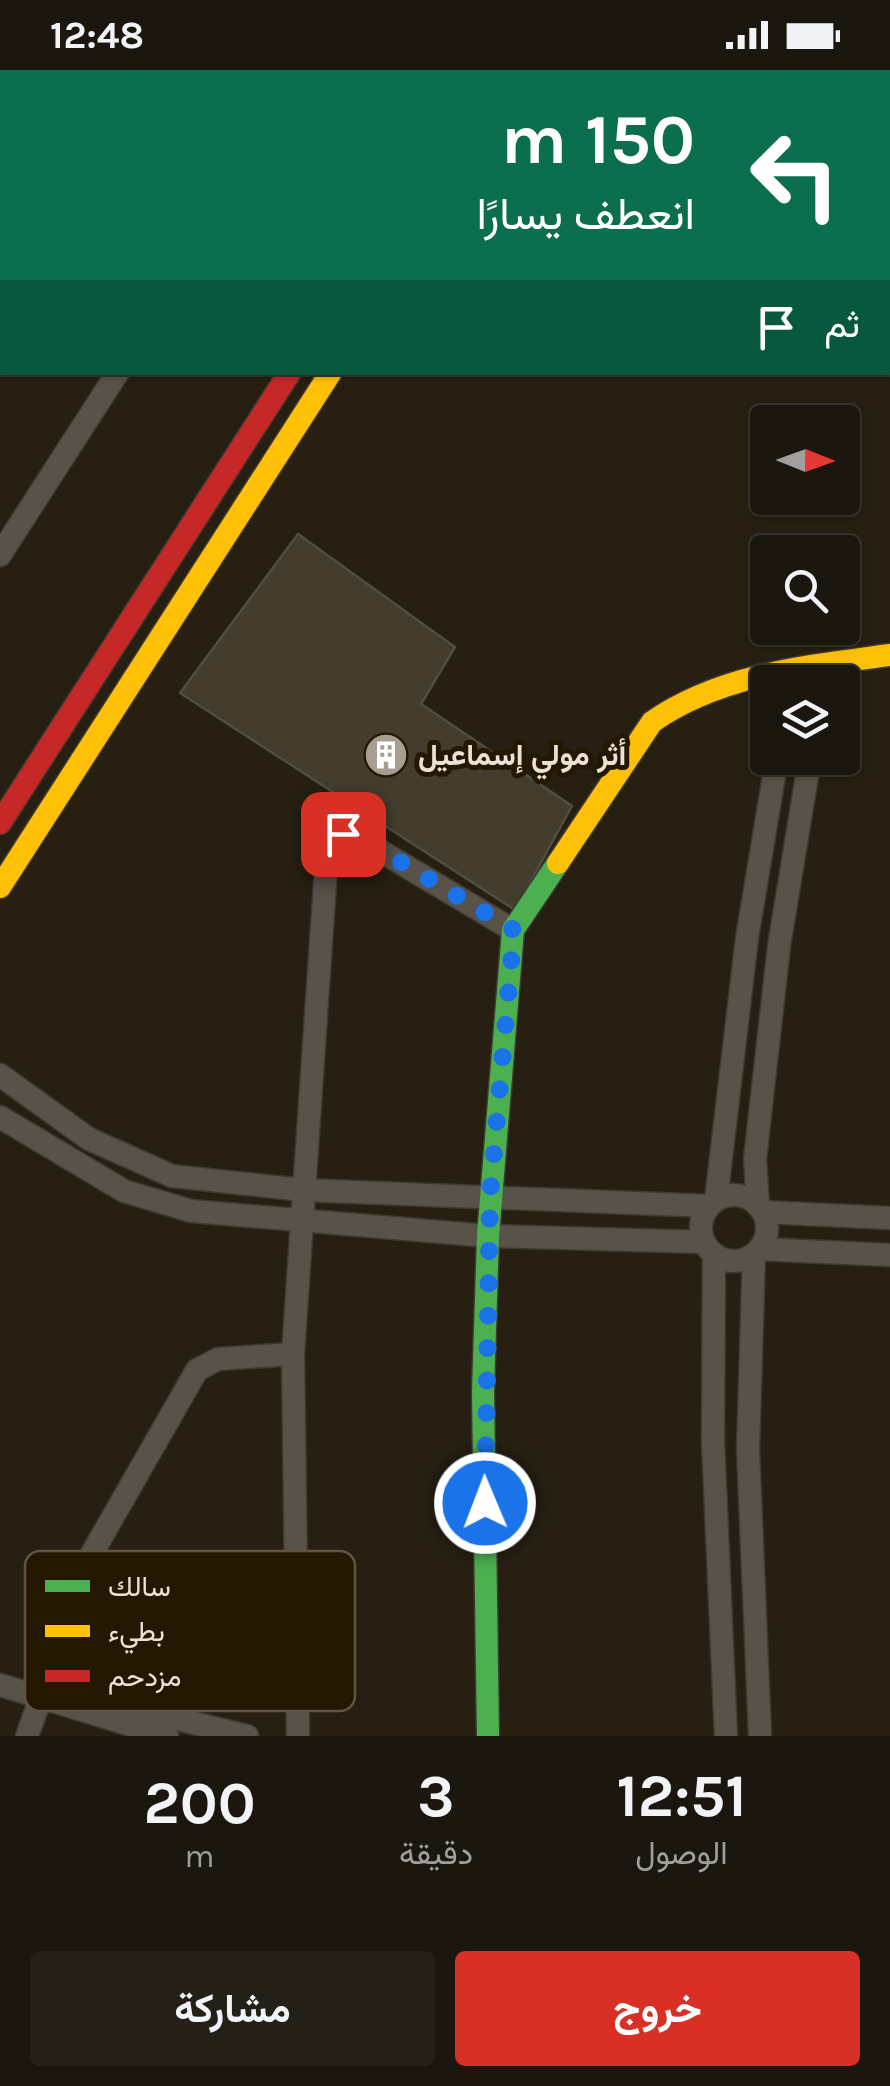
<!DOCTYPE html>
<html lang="ar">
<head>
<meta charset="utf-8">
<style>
	body { margin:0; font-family:Karla,Vazirmatn,sans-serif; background:#252017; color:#f1f3f6; direction:rtl; height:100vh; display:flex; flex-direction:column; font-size:38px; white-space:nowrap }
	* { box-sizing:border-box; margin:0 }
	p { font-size:32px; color:#a09f9e }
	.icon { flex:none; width:55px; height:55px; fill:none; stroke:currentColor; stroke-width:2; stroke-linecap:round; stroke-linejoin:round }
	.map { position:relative; height:1666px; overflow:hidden; direction:ltr }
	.side { display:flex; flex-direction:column; background:#1c170e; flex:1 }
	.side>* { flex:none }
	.hud { position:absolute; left:0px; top:0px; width:890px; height:305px; box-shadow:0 2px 8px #0004,0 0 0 2px #3a362e; direction:rtl; background:#0b6e4f; color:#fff; overflow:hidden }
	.needle { width:65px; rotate:91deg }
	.tools { position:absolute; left:750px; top:335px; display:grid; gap:20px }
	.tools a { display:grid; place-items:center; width:110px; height:110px; border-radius:10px; background:#1c170e; box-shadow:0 2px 8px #0004,0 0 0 2px #3a362e; font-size:50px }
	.pin { position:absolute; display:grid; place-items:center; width:85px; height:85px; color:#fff; margin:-42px; border-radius:20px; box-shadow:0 5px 15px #0006 }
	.me { position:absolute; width:110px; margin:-55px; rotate:359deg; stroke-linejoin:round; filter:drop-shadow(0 0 8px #0008) }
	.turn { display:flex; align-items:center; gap:35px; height:210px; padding:0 30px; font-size:45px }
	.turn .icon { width:130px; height:130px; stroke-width:2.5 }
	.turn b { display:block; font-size:70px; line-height:85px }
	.then { display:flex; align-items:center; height:95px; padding:0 30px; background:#0003; gap:20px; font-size:38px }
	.eta { display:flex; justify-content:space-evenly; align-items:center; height:170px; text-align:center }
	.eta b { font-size:60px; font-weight:700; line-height:70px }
	.cta { display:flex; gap:20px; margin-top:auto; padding:20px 30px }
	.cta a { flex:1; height:115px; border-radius:10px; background:#d93025; color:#fff; font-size:40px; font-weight:700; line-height:115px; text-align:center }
	.cta a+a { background:#252017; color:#f1f3f6 }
	.status { display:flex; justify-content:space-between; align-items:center; height:70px; padding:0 50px; background:#1c170e; direction:ltr }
	.status svg { height:28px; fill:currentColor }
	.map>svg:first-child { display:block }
	.building { fill:#443c2c; stroke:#524c42; stroke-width:2.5 }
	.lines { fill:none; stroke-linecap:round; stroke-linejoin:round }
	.street-casing { stroke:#3f3930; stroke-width:25 }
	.fast-casing { stroke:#3f3930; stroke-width:25 }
	.slow-casing { stroke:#3f3930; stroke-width:25 }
	.jam-casing { stroke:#3f3930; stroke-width:25 }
	.street { stroke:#585249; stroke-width:22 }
	.fast { stroke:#4caf50; stroke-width:22 }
	.slow { stroke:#ffc107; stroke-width:22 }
	.jam { stroke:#c62828; stroke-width:22 }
	.route { stroke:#1a73e8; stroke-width:18; stroke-dasharray:0 32.4 }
	.labels { text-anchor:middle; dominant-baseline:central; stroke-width:10; stroke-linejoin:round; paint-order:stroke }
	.poi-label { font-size:30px; font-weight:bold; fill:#ebe2d5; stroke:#241803; text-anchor:start }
	.key { fill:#241803; stroke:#605542; stroke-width:2.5 }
	.key-label { font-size:28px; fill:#ebe2d5 }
</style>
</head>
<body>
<div class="status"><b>12:48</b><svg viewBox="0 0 49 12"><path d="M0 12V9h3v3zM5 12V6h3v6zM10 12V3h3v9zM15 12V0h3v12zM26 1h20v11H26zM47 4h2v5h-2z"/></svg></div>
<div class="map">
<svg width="890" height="1666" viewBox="0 0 890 1666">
	<rect width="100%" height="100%" fill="#261f12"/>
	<path class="building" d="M 298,464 L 455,577 L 421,634 L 572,736 L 515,840 L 180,623 Z"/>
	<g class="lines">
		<g class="street-casing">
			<path id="street" d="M 81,2 L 83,0
				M 311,2 L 312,0
				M 0,7 L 2,8
				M 0,129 L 2,125
				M 0,485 L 118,302
				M 0,1005 L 89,1069 L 172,1106 L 303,1120 L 709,1136
				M 0,1047 L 124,1121 L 191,1141 L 488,1166 L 704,1172
				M701 1158a33 33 0 1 1 66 0a33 33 0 1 1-66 0Z
				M 716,1130 L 747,868 L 777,688
				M 758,1136 L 755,1089 L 779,876 L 810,688
				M 763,1142 L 890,1148
				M 759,1179 L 890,1185
				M 714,1184 L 713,1372 L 726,1666
				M 754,1184 L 748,1379 L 760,1666
				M 0,1615 L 167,1666
				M 27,1666 L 41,1627
				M 247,1666 C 202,1654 66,1628 39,1595 L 39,1576 L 197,1300 L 218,1289 L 293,1284
				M 298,1666 L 293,1284 L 326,798 L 332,772 L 343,764 L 357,767 L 513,860"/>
		</g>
		<g class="fast-casing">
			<path id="fast" d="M 483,2 L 484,0
				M 488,1666 L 483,1322 L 488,1166 L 513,860 L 558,793"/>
		</g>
		<g class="slow-casing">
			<path id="slow" d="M 558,793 L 652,652 C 721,604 808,596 890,585
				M 0,817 L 331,302"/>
		</g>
		<g class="jam-casing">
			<path id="jam" d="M 525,2 L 526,0
				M 0,753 L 290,302"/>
		</g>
		<use href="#street" class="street"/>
		<use href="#fast" class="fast"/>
		<use href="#slow" class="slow"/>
		<use href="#jam" class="jam"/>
	</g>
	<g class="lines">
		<path class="route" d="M 343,764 L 384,782 L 514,860 L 490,1126 L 485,1433"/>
	</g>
	<defs>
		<g id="building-disc" transform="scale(2.25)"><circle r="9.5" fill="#a69e91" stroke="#241803"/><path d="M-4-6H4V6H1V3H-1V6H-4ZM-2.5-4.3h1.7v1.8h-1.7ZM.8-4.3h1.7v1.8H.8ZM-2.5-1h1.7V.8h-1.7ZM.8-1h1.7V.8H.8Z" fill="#fff"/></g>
	</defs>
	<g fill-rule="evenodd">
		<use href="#building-disc" x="386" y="685"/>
	</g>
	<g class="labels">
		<g class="poi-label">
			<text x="418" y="685">أثر مولي إسماعيل</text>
		</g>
	</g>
	<rect x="25" y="1481" width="330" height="160" rx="15" class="key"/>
	<rect x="45" y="1510" width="45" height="12" fill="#4caf50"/>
	<rect x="45" y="1555" width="45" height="12" fill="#ffc107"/>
	<rect x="45" y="1600" width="45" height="12" fill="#c62828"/>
	<g class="key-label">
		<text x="108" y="1526">سالك</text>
		<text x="108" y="1571">بطيء</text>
		<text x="108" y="1616">مزدحم</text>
	</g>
</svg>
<div class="tools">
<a><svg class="needle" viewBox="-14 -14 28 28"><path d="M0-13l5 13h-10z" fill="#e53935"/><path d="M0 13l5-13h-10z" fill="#a09f9e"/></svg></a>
<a><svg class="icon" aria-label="search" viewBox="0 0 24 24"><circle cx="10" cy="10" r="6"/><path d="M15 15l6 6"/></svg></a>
<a><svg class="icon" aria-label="layers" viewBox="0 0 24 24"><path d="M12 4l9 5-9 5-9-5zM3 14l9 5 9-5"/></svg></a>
</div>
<div class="pin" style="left:343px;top:764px;background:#d93025"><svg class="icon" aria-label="arrive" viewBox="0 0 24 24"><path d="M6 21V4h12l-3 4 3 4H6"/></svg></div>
<svg class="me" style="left:485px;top:1433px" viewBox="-20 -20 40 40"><circle r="17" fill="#1a73e8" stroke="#fff" stroke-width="3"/><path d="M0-11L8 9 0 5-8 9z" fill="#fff"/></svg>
<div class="hud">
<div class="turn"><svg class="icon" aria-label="left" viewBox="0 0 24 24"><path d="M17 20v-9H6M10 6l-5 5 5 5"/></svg><div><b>150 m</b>انعطف يسارًا</div></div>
<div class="then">ثم<svg class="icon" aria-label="arrive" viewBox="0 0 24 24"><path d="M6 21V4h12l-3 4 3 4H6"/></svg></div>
</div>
</div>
<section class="side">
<div class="eta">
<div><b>12:51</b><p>الوصول</p></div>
<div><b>3</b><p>دقيقة</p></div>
<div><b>200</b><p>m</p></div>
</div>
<div class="cta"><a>خروج</a><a>مشاركة</a></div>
</section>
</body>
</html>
